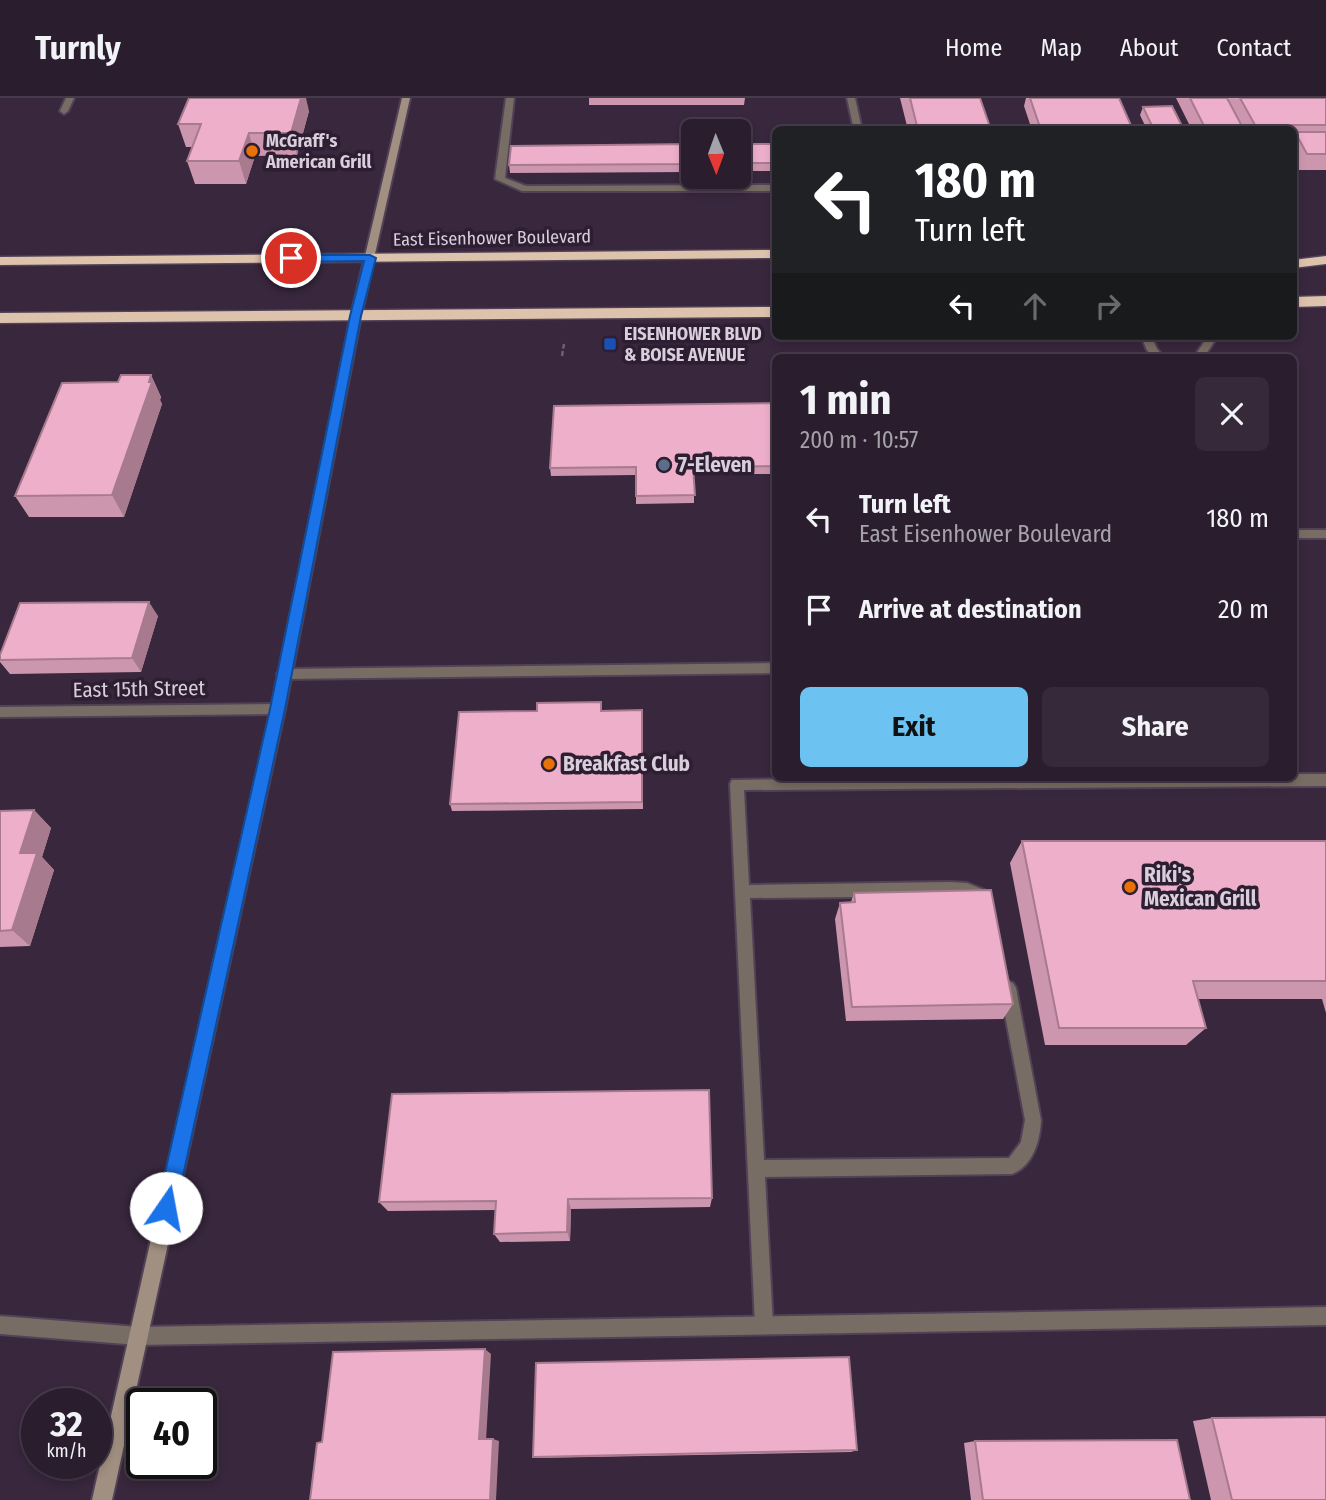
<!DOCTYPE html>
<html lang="en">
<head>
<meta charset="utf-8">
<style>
	body { margin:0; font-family:"Fira Sans Condensed",sans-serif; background:#362a3a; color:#f1f3f6; height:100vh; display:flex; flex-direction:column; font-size:26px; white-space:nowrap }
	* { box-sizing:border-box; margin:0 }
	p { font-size:23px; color:#a5a2aa }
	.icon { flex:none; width:38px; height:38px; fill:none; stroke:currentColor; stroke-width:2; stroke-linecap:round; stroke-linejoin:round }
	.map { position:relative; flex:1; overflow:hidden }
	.drawer { position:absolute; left:772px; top:256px; width:525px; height:427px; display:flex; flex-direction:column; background:#2a1d2e; border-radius:10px; box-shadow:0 4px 10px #0003,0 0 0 2px #463b4a }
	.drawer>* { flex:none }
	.hud { position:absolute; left:772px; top:28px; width:525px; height:214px; border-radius:10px; box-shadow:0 4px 10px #0003,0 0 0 2px #463b4a; background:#202124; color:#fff; overflow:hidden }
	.needle { width:46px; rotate:179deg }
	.buttons { position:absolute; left:681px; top:21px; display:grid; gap:14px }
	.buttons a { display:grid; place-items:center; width:70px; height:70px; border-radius:10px; background:#2a1d2e; box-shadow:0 4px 10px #0003,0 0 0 2px #463b4a; font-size:35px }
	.speed { position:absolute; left:21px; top:1290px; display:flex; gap:14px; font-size:35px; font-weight:700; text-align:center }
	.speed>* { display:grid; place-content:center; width:91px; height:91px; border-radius:50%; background:#2a1d2e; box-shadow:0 4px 10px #0003,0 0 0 2px #463b4a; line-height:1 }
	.speed small { font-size:18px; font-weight:400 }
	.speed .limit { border:4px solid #111; border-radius:10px; background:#fff; color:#111 }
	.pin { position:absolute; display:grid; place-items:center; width:60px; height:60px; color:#fff; margin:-30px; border:4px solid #fff; border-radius:50%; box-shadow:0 2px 7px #0007 }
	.me { position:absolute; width:77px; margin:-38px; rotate:12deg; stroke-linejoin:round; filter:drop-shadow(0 0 5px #0008) }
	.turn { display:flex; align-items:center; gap:24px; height:147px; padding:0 28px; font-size:32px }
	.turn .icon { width:91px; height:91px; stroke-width:2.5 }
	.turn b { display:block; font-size:49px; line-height:60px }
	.lanes { display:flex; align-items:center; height:66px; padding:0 28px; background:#0003; justify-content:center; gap:35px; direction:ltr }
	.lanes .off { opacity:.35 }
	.round { display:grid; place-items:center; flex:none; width:74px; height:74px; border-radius:10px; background:#362a3a }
	.overview { display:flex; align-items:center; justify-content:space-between; height:119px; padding:0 28px }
	h1 { font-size:42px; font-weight:700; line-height:52px }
	.button { display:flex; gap:14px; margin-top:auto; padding:14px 28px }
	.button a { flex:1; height:80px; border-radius:10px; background:#6cc3f2; color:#111; font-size:28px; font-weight:700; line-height:80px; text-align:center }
	.button a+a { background:#362a3a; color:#f1f3f6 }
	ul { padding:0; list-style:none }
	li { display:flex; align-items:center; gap:21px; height:91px; padding:0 28px }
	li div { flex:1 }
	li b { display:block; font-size:26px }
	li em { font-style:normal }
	header { display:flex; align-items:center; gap:42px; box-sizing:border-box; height:98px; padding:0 35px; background:#2a1d2e; border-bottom:2px solid #463b4a }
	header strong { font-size:33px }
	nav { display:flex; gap:38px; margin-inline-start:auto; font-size:24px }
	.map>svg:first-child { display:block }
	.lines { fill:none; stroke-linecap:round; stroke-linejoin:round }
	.lane-casing { stroke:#524256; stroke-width:4 }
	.street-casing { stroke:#524256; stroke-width:4 }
	.secondary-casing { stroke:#524256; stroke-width:4 }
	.highway-casing { stroke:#524256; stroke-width:3 }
	.path { stroke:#6f6073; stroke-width:2.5; stroke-dasharray:5 2.5; stroke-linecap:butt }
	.lane { fill:#786d64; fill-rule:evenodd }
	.street { fill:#786d64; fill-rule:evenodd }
	.secondary { fill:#a19081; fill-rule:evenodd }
	.highway { fill:#dec3ac; fill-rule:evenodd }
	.wall { fill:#cd96af }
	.shaded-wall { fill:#a77a8e }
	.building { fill:#eeafcb; stroke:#a77a8e; stroke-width:2 }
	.route { fill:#1a73e8; stroke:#114b97; stroke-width:2 }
	.food-dot { fill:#e8710a; stroke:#2e1e32; stroke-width:2.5 }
	.transit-dot { fill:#1a4fb4; stroke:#2e1e32; stroke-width:2.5 }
	.service-dot { fill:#5c6f8a; stroke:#2e1e32; stroke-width:2.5 }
	.labels { text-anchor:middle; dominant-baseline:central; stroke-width:7; stroke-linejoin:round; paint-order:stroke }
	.far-poi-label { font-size:18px; font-weight:bold; fill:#d9cedb; stroke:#2e1e32; text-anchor:start }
	.far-street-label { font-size:18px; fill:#d9cedb; stroke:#2e1e32 }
	.poi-label { font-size:21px; font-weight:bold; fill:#d9cedb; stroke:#2e1e32; text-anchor:start }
	.street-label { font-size:21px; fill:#d9cedb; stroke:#2e1e32 }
</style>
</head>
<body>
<header>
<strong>Turnly</strong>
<nav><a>Home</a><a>Map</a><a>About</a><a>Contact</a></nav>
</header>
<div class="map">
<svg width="1326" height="1402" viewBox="0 0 1326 1402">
	<rect width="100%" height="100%" fill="#38273d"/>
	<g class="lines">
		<g class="lane-casing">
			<path id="lane" d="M 66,0 L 74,0 L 68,13 L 64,16 L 60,13 Z
				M 506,0 L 514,0 L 505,80 L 526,88 L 775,87 L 775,93 L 522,93 L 495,81 Z
				M 847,0 L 855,0 L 862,32 L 854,32 Z
				M 1141,238 L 1151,238 L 1157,251 L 1164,259 L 1153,259 L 1147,252 Z
				M 1208,238 L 1218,238 L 1204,259 L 1194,259 Z
				M 1293,432 L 1326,432 L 1326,440 L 1293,440 Z
				M 775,565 L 775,575 L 284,581 L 277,576 L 284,571 Z
				M 1293,676 L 1326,676 L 1326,688 L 744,692 L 749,787 L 950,784 L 967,785 L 987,793 L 989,798 L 987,803 L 982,805 L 966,799 L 950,798 L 750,800 L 764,1062 L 1009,1060 L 1021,1044 L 1025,1022 L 1000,890 L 1003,885 L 1008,883 L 1013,885 L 1016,890 L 1041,1022 C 1040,1043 1033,1068 1012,1076 L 765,1079 L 773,1227 L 770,1233 L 764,1236 L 758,1233 L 755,1227 L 730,686 L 732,682 L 909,679 L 1293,679 Z"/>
		</g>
		<g class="street-casing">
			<path id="street" d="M 278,606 L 285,611 L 278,616 L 0,619 L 0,609 Z
				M 1326,1209 L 1326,1227 L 138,1247 L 0,1236 L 0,1218 L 138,1229 Z"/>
		</g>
		<g class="secondary-casing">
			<path id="secondary" d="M 402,0 L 410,0 L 361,218 L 285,611 L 112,1402 L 92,1402 L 271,611 L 351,218 Z"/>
		</g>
		<g class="highway-casing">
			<path id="highway" d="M 775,152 L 775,160 L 0,167 L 0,159 Z
				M 1326,158 L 1326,166 L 1293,170 L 1293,162 Z
				M 1326,198 L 1326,208 L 1293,209 L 1293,199 Z
				M 775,209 L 775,219 L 0,225 L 0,215 Z"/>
		</g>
		<path class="path" d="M 562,258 L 564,246"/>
		<use href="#lane" class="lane"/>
		<use href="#street" class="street"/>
		<use href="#secondary" class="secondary"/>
		<use href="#highway" class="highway"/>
	</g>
	<path class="wall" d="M 589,0 L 745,0 L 744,7 L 589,7 Z
		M 900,0 L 980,0 L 991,32 L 908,32 Z
		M 1026,0 L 1119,0 L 1133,32 L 1032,32 L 1024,8 Z
		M 1176,0 L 1326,0 L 1326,72 L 1299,72 L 1293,60 L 1293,32 L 1192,32 Z
		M 1143,9 L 1184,32 L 1147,32 L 1140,17 Z
		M 309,13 L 297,57 L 255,58 L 246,86 L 195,86 L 187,63 L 192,49 L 186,49 L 178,26 Z
		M 693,46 L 693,74 L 510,75 L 509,67 Z
		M 738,46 L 775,46 L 775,73 L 738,73 Z
		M 151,277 L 161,299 L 160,302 L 162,306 L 124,419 L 29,419 L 15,398 L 118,284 Z
		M 775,305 L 775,376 L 694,376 L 694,405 L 636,406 L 636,377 L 551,378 L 550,370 Z
		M 158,518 L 141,574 L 10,576 L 0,564 L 0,557 Z
		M 602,612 L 642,612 L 643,711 L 452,713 L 450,706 Z
		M 34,712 L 51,730 L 42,759 L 54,772 L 30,848 L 0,849 L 0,713 Z
		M 1022,743 L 1326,743 L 1326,915 L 1322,901 L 1198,901 L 1206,930 L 1186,947 L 1045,947 L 1010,765 Z
		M 854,795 L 1013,906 L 1003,921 L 846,923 L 835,821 L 840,805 L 851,804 Z
		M 712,1100 L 710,1109 L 571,1111 L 570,1143 L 500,1144 L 494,1136 L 496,1112 L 388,1113 L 379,1104 Z
		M 1212,1320 L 1326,1402 L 1211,1402 L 1193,1323 Z
		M 975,1343 L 1190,1402 L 971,1402 L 964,1345 Z
		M 857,1352 L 851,1354 L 537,1360 L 533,1359 Z"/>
	<path class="shaded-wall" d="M 301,0 L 306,0 L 309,13 L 297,57 L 291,35 Z
		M 249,35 L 255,58 L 246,86 L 239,63 Z
		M 151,277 L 161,299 L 160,302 L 162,306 L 124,419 L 112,397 Z
		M 149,504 L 158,518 L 141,574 L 132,560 Z
		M 34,712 L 51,730 L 42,759 L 54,772 L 30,848 L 12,832 L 20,755 Z
		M 568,1101 L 571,1111 L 570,1143 L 567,1134 Z
		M 485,1251 L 491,1256 L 486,1343 L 479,1341 Z
		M 493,1341 L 499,1343 L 496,1402 L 490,1402 Z"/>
	<path class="building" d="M 189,0 L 301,0 L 291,35 L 249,35 L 239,63 L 187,63 L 201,26 L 178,26 Z
		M 910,0 L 980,0 L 991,32 L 918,32 Z
		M 1030,0 L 1119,0 L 1133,32 L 1041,32 Z
		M 1190,0 L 1227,0 L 1244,32 L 1206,32 Z
		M 1240,0 L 1326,0 L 1326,27 L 1255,27 Z
		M 1172,8 L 1184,32 L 1154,32 L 1143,9 Z
		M 1295,34 L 1326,34 L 1326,56 L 1307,56 Z
		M 693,46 L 693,66 L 509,67 L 511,48 Z
		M 738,46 L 775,46 L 775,65 L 738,65 Z
		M 1041,258 L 1041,259 L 936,259 Z
		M 121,277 L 151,277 L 149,284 L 152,284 L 112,397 L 15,398 L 62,285 L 118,284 Z
		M 775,305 L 775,368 L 693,369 L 695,397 L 636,398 L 636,369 L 550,370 L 554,308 Z
		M 149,504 L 132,560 L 0,562 L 0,557 L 20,505 Z
		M 601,604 L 601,613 L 642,612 L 642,704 L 450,706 L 459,614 L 537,613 L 537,605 Z
		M 34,712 L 20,755 L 37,755 L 12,832 L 0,833 L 0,713 Z
		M 1022,743 L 1326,743 L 1326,883 L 1193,883 L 1206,930 L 1059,930 Z
		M 991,792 L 1013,906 L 852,909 L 840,805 L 855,804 L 854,795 Z
		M 709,992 L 712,1100 L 568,1101 L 567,1134 L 494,1136 L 496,1103 L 379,1104 L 392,996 Z
		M 485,1251 L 479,1341 L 493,1341 L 490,1402 L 310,1402 L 317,1345 L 322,1344 L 333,1254 Z
		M 849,1259 L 857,1352 L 533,1359 L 536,1265 Z
		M 1326,1319 L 1326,1402 L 1232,1402 L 1212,1320 Z
		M 1177,1342 L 1190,1402 L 983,1402 L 975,1343 Z"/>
	<path class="route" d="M 370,157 L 376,160 L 361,218 L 285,611 L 176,1110 L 173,1117 L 166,1120 L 160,1117 L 157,1110 L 270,611 L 350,218 L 364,163 L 291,164 L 285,160 L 291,157 Z"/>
	<g class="food-dot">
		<circle cx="252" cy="53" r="7"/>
		<circle cx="549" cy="666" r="7"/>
		<circle cx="1130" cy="789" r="7"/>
	</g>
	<rect class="transit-dot" x="603" y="239" width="14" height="14" rx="3.5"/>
	<circle class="service-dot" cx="664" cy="367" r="7"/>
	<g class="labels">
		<g class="far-poi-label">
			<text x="266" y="43">McGraff's<tspan x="266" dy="21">American Grill</tspan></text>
			<text x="624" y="236">EISENHOWER BLVD<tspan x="624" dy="21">&amp; BOISE AVENUE</tspan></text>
		</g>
		<g class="far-street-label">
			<text transform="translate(492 140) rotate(-1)">East Eisenhower Boulevard</text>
		</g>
		<g class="poi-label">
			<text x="678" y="367">7-Eleven</text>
			<text x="563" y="666">Breakfast Club</text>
			<text x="1144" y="777">Riki's<tspan x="1144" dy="24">Mexican Grill</tspan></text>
		</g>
		<g class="street-label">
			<text transform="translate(139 591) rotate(-1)">East 15th Street</text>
		</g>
	</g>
</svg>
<div class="buttons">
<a><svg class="needle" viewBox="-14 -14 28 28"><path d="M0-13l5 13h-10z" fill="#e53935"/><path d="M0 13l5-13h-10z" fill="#a5a2aa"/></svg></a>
</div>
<div class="speed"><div>32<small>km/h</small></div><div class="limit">40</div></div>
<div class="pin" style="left:291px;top:160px;background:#d93025"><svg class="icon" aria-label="arrive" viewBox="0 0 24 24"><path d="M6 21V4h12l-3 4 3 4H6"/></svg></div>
<svg class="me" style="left:166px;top:1110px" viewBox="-20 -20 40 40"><circle r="19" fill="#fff"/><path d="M0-13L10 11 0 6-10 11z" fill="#1a73e8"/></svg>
<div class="hud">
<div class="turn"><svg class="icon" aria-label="left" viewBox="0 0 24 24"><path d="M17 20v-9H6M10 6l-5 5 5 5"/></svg><div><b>180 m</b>Turn left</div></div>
<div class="lanes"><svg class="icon" aria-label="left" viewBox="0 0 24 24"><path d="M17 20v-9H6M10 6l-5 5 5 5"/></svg><svg class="icon off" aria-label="ahead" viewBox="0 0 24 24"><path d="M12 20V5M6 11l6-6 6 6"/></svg><svg class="icon off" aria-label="right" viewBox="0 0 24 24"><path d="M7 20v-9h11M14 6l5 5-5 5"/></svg></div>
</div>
<section class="drawer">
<div class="overview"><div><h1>1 min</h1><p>200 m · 10:57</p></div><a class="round"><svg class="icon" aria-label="close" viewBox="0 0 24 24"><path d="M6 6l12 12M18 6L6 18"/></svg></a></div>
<ul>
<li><svg class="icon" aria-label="left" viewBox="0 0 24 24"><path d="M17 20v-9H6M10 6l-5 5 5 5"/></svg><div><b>Turn left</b><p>East Eisenhower Boulevard</p></div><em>180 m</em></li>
<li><svg class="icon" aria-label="arrive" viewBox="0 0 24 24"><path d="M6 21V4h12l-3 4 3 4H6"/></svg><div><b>Arrive at destination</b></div><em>20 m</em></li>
</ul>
<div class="button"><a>Exit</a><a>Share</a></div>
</section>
</div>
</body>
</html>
